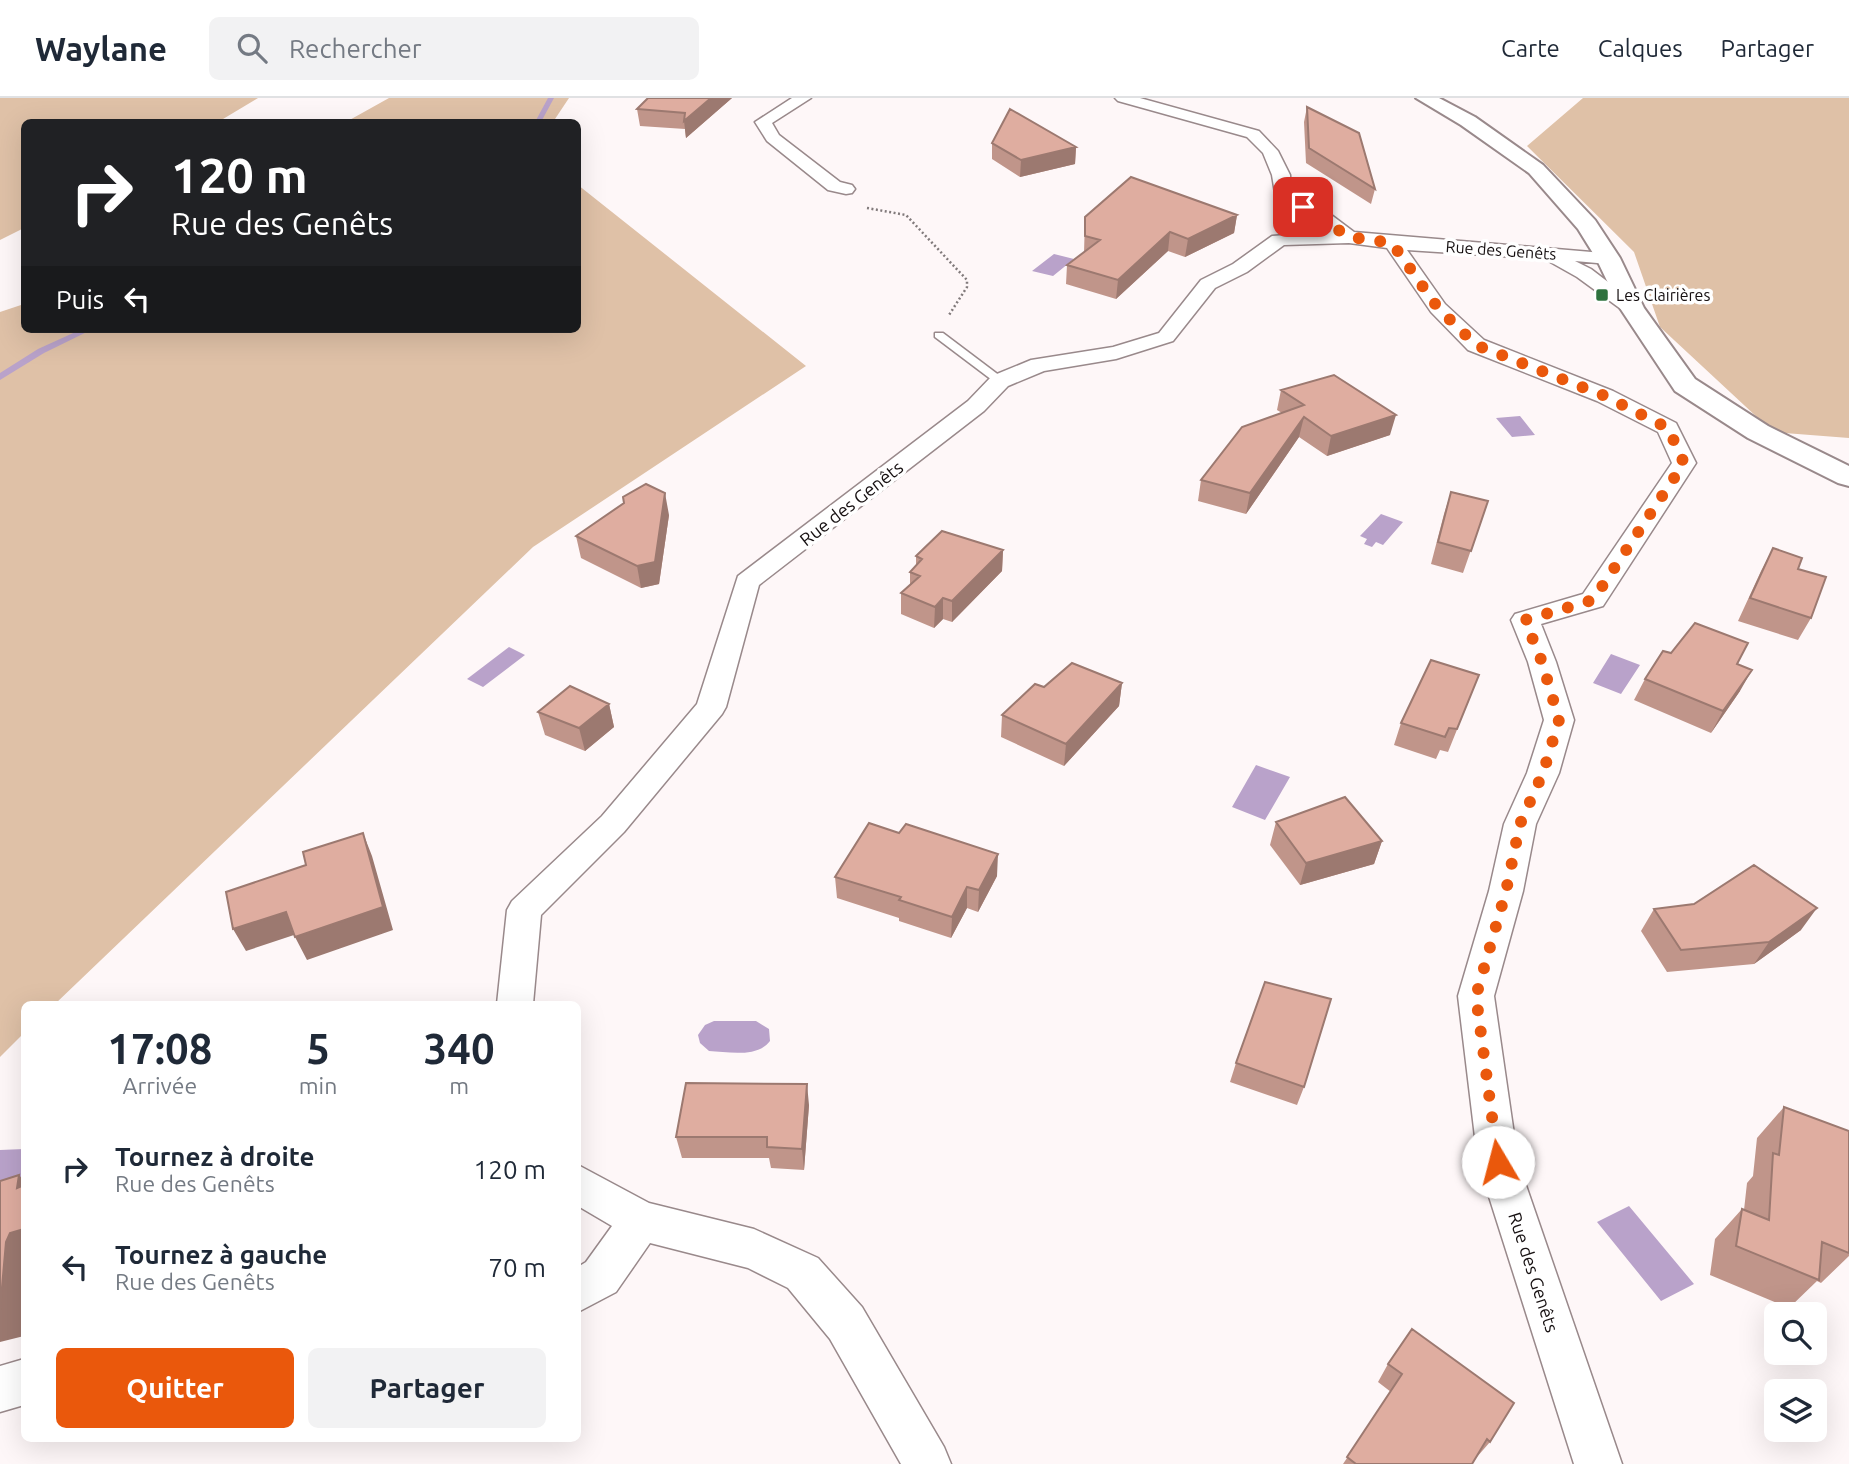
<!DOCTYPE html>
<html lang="fr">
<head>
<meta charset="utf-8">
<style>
	body { margin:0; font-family:Ubuntu,sans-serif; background:#f2f2f3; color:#1f2937; height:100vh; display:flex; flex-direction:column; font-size:26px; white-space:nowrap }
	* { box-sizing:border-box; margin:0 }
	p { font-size:23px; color:#747a83 }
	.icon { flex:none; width:38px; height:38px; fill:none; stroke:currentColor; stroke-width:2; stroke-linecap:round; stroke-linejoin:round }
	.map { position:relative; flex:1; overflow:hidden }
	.sheet { position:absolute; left:21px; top:903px; width:560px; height:441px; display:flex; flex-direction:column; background:#fff; border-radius:10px; box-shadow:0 7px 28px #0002 }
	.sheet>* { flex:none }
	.hud { position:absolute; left:21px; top:21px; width:560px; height:214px; border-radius:10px; box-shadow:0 7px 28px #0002; background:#202124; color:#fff; overflow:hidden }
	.buttons { position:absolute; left:1764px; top:1204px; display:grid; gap:14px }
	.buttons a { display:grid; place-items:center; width:63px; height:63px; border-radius:10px; background:#fff; box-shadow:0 7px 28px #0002; font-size:35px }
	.pin { position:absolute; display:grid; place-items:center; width:60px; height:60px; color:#fff; margin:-30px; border-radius:14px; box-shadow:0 4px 10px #0006 }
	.me { position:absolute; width:77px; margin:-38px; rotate:352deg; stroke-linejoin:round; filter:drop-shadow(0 0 5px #0008) }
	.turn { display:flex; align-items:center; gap:24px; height:147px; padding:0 35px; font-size:32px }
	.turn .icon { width:91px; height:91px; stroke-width:2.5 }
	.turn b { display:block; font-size:49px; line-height:60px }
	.then { display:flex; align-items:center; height:66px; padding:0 35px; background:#0003; gap:14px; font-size:26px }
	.eta { display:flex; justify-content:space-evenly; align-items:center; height:119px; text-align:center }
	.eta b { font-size:42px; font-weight:700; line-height:49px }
	.cta { display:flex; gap:14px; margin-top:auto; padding:14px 35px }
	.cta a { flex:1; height:80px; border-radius:10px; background:#ea580c; color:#fff; font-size:28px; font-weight:700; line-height:80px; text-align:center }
	.cta a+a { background:#f2f2f3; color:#1f2937 }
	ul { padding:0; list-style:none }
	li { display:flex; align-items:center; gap:21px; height:98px; padding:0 35px }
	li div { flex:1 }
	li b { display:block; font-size:26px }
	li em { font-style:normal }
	header { display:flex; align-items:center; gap:42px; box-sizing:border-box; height:98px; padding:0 35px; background:#fff; border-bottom:2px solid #e0e1e3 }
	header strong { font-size:33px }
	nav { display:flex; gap:38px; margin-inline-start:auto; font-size:24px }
	.search { width:490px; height:63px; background:#f2f2f3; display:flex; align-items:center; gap:18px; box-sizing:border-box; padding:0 24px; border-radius:10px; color:#747a83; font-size:26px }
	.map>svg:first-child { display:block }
	.green { fill:#dfc1a7 }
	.water { fill:#b9a2ca }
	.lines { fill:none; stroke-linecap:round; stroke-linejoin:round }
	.stream { fill:#b9a2ca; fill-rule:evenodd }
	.service-casing { stroke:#99898b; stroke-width:3 }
	.minor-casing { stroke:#99898b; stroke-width:3 }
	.tertiary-casing { stroke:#99898b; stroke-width:4 }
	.path { stroke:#817a7b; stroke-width:2.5; stroke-dasharray:2 2.5; stroke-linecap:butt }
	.service { fill:#fff; fill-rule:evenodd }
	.minor { fill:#fff; fill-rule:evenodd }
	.tertiary { fill:#fff; fill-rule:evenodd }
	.wall { fill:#c0958a }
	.shaded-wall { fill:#9c7970 }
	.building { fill:#dfada0; stroke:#9c7970; stroke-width:2 }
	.route { stroke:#ea580c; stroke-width:12; stroke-dasharray:0 21.6 }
	.poi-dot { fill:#2e723e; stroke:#fff; stroke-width:2.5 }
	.labels { text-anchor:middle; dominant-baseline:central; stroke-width:7; stroke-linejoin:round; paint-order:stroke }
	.far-street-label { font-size:16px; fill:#161011; stroke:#fff }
	.far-poi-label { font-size:16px; fill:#161011; stroke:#fff; text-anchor:start }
	.street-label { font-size:18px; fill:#161011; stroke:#fff }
</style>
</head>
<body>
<header>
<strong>Waylane</strong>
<div class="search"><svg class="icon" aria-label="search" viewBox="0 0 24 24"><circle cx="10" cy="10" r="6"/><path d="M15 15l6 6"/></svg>Rechercher</div>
<nav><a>Carte</a><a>Calques</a><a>Partager</a></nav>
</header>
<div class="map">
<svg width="1849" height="1366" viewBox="0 0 1849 1366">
	<rect width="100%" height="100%" fill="#fef7f8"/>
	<path class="green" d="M 0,0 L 258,0 L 218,24 L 24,24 L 24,130 L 0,142 Z
		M 389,0 L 569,0 L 553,24 L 346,24 Z
		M 1583,0 L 1849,0 L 1849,340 L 1773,334 L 1660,229 L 1634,154 L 1527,48 Z
		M 578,87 L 806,268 L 533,449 L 55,906 L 24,906 L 24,935 L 0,959 L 0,214 L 24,206 L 24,231 L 578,231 Z"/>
	<path class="water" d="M 1054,156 L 1074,161 L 1053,178 L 1032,173 Z
		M 1520,318 L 1535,337 L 1512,339 L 1496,320 Z
		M 1381,416 L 1403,424 L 1383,447 L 1376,444 L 1372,449 L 1364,446 L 1367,441 L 1360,438 Z
		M 509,549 L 525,557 L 483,589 L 467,581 Z
		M 1611,556 L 1640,567 L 1621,596 L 1593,585 Z
		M 1256,667 L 1290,679 L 1265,722 L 1232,709 Z
		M 714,923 L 756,923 L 769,931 L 770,943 C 757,960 728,954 709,953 L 700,945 L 698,937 L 705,927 Z
		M 24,1051 L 24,1088 L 0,1088 L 0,1052 Z
		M 1629,1108 L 1694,1186 L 1661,1203 L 1597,1124 Z"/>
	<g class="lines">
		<path class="stream" d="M 548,0 L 554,0 L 541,24 L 535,24 Z
			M 82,231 L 93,231 L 44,255 L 0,282 L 0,275 L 38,251 Z"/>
		<g class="service-casing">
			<path id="service" d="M 935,235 L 943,235 L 1004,281 L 1004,285 L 996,285 L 935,239 Z"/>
		</g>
		<g class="minor-casing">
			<path id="minor" d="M 792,0 L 811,0 L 772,25 L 779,37 L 840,84 L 852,87 L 855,91 L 852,95 L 846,96 L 828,92 L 767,43 L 755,24 Z
				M 1115,0 L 1140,0 L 1259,33 L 1278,53 L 1290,77 L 1291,95 L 1330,116 L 1354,134 L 1615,156 L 1618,160 L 1608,166 L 1575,163 L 1591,171 L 1642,210 L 1639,214 L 1625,214 L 1577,179 L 1545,161 L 1407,152 L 1445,206 L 1484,242 L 1613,293 L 1676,325 L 1696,365 L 1603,508 L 1541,526 L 1556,564 L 1574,622 L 1559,675 L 1536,726 L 1523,793 L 1494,898 L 1518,1064 L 1622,1366 L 1574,1366 L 1478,1064 L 1458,898 L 1489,793 L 1504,726 L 1527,675 L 1544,622 L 1528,564 L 1511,522 L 1515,516 L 1583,496 L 1672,365 L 1658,334 L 1597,303 L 1468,252 L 1431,214 L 1387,150 L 1349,145 L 1284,147 L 1247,174 L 1215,190 L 1173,243 L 1116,261 L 1044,273 L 1008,288 L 984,313 L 759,487 L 726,609 L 722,616 L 624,734 L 541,817 L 533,906 L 497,906 L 507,812 L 512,803 L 602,718 L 697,606 L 738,478 L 968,303 L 992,278 L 1031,262 L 1113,249 L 1159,235 L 1201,182 L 1233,166 L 1272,138 L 1331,134 L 1276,101 L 1272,77 L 1263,55 L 1247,39 L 1118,3 Z
				M 578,1067 L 649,1105 L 754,1131 L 818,1160 L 862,1209 L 944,1349 L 951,1366 L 901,1366 L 830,1241 L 788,1190 L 748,1170 L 650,1145 L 616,1194 L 578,1214 L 578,1169 L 586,1164 L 612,1128 L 578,1108 Z
				M 24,1261 L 24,1307 L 0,1314 L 0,1268 Z"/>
		</g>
		<g class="tertiary-casing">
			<path id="tertiary" d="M 1416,0 L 1439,0 L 1475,19 L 1543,67 L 1595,122 L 1620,160 L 1644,210 L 1695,281 L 1768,328 L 1849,368 L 1849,388 L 1838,385 L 1748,340 L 1675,293 L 1620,210 L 1596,160 L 1578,131 L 1529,75 L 1461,27 Z"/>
		</g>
		<path class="path" d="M 867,110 L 906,117 L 967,182 L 967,189 L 949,217"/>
		<use href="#service" class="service"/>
		<use href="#minor" class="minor"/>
		<use href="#tertiary" class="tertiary"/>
	</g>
	<path class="wall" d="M 648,0 L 732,0 L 686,40 L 685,31 L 640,28 L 637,11 Z
		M 1307,9 L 1375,91 L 1371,106 L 1306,65 L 1304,24 Z
		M 992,45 L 1076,49 L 1075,66 L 1020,79 L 992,61 Z
		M 1237,117 L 1234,135 L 1185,159 L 1168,153 L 1116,201 L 1066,186 L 1067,167 L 1084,155 L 1085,119 Z
		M 1281,292 L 1390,337 L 1327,358 L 1299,339 L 1246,416 L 1198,403 L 1201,382 L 1282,315 L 1277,312 Z
		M 1451,394 L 1488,403 L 1463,475 L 1431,466 L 1444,416 Z
		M 669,417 L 659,486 L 641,490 L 581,460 L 576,438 Z
		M 1773,450 L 1798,471 L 1811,520 L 1798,542 L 1738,523 L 1761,473 Z
		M 1003,452 L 1002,473 L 952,524 L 943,521 L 934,530 L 901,516 L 901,495 L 910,487 L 910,474 L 916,468 L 916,458 Z
		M 1737,566 L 1740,593 L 1711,635 L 1634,602 L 1645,581 Z
		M 1479,577 L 1448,654 L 1440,652 L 1436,661 L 1394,647 L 1401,625 Z
		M 1122,585 L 1119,608 L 1064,668 L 1001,639 L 1002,617 L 1044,589 Z
		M 609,606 L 614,629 L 585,653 L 545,637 L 538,614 Z
		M 1276,724 L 1382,743 L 1374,766 L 1300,787 L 1270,747 Z
		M 997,778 L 978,814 L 967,810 L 951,840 L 899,823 L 899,820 L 837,800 L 835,779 Z
		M 1654,811 L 1801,832 L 1754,866 L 1667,874 L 1641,833 Z
		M 1236,965 L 1304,989 L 1297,1007 L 1230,984 Z
		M 809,1007 L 804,1072 L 771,1070 L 769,1060 L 682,1060 L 676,1039 Z
		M 1784,1009 L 1849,1033 L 1849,1158 L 1821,1185 L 1817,1183 L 1789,1210 L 1710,1177 L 1715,1141 L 1742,1111 L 1744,1112 L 1747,1085 L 1753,1078 L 1757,1040 Z
		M 1388,1266 L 1490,1344 L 1476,1360 L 1472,1366 L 1343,1366 L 1391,1294 L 1378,1284 Z"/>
	<path class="shaded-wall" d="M 711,0 L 732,0 L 686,40 L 684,23 Z
		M 1076,49 L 1075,66 L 1020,79 L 1021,62 Z
		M 1237,117 L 1234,135 L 1185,159 L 1188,141 Z
		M 1170,134 L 1168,153 L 1116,201 L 1118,182 Z
		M 1396,317 L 1390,337 L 1327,358 L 1331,338 Z
		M 1304,319 L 1299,339 L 1246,416 L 1250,395 Z
		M 665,395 L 669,417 L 659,486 L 641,490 L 637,468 Z
		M 1003,452 L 1002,473 L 952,524 L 952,503 Z
		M 943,500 L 943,521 L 934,530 L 935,509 Z
		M 1752,572 L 1740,593 L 1711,635 L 1723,613 Z
		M 1122,585 L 1119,608 L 1064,668 L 1066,646 Z
		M 609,606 L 614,629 L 585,653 L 579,630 Z
		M 363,735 L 372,758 L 393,832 L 307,862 L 295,839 Z
		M 1382,743 L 1374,766 L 1300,787 L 1306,765 Z
		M 998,756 L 997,778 L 978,814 L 979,792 Z
		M 967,789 L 967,810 L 951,840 L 952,819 Z
		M 1817,810 L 1801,832 L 1754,866 L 1769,844 Z
		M 286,814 L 297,836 L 246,853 L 233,831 Z
		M 807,986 L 809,1007 L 804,1072 L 802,1051 Z
		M 19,1077 L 24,1083 L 24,1097 L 17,1090 Z
		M 24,1131 L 24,1238 L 0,1244 L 0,1212 L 6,1144 L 10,1135 Z"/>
	<path class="building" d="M 648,0 L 711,0 L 684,23 L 685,15 L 637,11 Z
		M 1307,9 L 1359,35 L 1375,91 L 1309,50 Z
		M 1010,11 L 1076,49 L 1021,62 L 992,45 Z
		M 1131,79 L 1237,117 L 1188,141 L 1170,134 L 1118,182 L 1067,167 L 1100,142 L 1085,138 L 1085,119 Z
		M 1334,277 L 1396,317 L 1331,338 L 1304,319 L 1250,395 L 1201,382 L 1242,329 L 1304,307 L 1281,292 Z
		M 646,386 L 665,395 L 655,464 L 637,468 L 576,438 L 624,405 L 623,399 Z
		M 1451,394 L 1488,403 L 1471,453 L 1438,444 Z
		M 942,433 L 1003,452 L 952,503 L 943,500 L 935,509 L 901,495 L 920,478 L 910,474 L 922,461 L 916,458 Z
		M 1773,450 L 1802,460 L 1798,471 L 1826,479 L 1811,520 L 1750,500 Z
		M 1695,525 L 1748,545 L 1737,566 L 1752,572 L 1723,613 L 1645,581 L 1663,553 L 1671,555 Z
		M 1431,562 L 1479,577 L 1457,631 L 1449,630 L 1445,639 L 1401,625 Z
		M 1072,565 L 1122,585 L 1066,646 L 1002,617 L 1035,586 L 1044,589 Z
		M 570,588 L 609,606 L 579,630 L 538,614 Z
		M 1345,699 L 1382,743 L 1306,765 L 1276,724 Z
		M 869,725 L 899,735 L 906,726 L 998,756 L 979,792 L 967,789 L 952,819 L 899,802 L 901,799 L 835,779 Z
		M 363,735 L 383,809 L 295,839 L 286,814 L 233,831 L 226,794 L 306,767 L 303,754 Z
		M 1754,767 L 1817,810 L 1769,844 L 1681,852 L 1654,811 L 1694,806 Z
		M 1265,884 L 1331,901 L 1304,989 L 1236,965 Z
		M 686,985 L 807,986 L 802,1051 L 767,1049 L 767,1039 L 676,1039 Z
		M 1784,1009 L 1849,1033 L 1849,1155 L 1822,1144 L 1819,1182 L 1736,1148 L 1742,1111 L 1769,1122 L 1773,1055 L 1779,1057 Z
		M 19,1077 L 17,1090 L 24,1087 L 24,1131 L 10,1135 L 6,1144 L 0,1212 L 0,1083 Z
		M 1412,1231 L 1514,1305 L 1490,1344 L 1487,1341 L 1472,1366 L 1356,1366 L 1347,1359 L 1402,1276 L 1388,1266 Z"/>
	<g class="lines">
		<path class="route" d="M 1303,109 L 1349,139 L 1392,145 L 1438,210 L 1476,247 L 1605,298 L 1668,330 L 1684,365 L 1593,502 L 1525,522 L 1542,564 L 1559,622 L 1543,675 L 1520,726 L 1506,793 L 1476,898 L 1498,1064"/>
	</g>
	<rect class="poi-dot" x="1595" y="190" width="14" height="14" rx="3.5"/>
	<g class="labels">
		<g class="far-street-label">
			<text transform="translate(1501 152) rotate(4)">Rue des Genêts</text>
		</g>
		<g class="far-poi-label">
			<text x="1616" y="197">Les Clairières</text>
		</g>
		<g class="street-label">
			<text transform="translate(851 405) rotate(-38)">Rue des Genêts</text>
			<text transform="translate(1534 1174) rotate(72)">Rue des Genêts</text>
		</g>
	</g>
</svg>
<div class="buttons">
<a><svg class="icon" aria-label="search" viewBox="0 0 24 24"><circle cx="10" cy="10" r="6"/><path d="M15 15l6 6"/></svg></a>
<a><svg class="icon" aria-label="layers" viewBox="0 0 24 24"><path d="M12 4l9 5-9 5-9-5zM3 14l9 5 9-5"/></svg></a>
</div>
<div class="pin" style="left:1303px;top:109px;background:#d93025"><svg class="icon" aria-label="arrive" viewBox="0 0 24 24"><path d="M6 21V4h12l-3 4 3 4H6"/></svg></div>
<svg class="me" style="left:1498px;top:1064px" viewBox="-20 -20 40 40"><circle r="19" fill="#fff"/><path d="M0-13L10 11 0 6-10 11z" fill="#ea580c"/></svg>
<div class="hud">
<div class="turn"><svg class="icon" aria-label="right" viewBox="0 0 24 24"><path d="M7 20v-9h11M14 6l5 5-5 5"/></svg><div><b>120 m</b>Rue des Genêts</div></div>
<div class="then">Puis<svg class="icon" aria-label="left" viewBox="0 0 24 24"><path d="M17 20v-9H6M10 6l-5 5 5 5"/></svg></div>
</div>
<section class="sheet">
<div class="eta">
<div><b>17:08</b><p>Arrivée</p></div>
<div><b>5</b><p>min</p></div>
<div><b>340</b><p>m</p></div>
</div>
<ul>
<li><svg class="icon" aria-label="right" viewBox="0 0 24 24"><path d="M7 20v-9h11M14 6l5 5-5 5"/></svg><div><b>Tournez à droite</b><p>Rue des Genêts</p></div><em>120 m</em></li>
<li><svg class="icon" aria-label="left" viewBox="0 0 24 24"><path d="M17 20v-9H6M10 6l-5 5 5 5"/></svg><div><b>Tournez à gauche</b><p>Rue des Genêts</p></div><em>70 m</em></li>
</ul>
<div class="cta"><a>Quitter</a><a>Partager</a></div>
</section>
</div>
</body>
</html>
